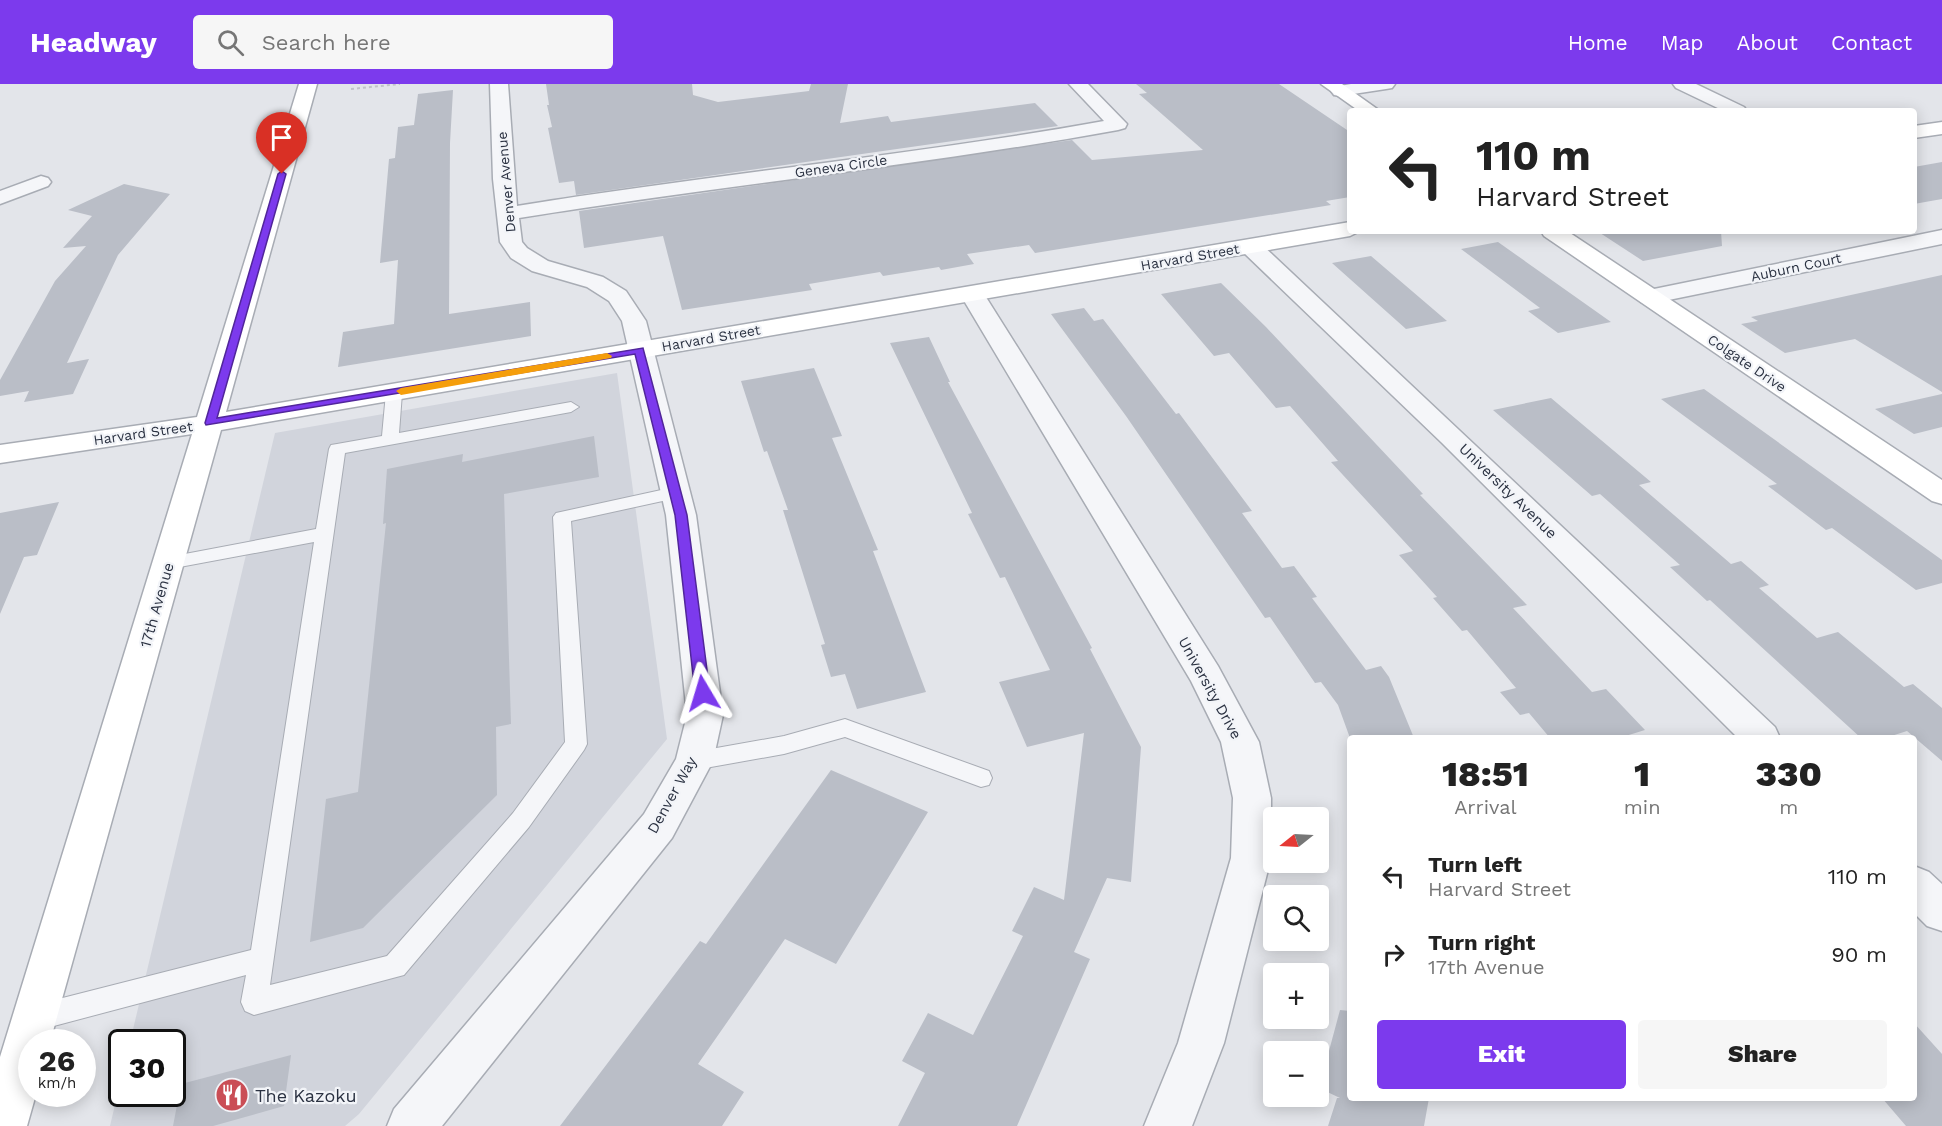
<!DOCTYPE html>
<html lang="en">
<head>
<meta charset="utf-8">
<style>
	body { margin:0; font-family:"Work Sans",sans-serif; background:#f6f6f6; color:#222; height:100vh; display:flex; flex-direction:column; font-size:22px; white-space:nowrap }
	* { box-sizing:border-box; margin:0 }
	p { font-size:20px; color:#767676 }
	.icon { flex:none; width:33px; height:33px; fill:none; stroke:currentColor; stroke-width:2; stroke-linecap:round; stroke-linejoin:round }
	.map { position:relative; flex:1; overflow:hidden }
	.drawer { position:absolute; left:1347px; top:651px; width:570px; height:366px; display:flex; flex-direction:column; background:#fff; border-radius:6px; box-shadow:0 3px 15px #0003 }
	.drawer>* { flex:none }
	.hud { position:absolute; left:1347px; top:24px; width:570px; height:126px; border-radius:6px; box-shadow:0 3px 15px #0003; background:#fff; color:#222; overflow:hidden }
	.needle { width:39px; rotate:252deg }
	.buttons { position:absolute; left:1263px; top:723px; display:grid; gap:12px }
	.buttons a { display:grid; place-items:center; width:66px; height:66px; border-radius:6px; background:#fff; box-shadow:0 3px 15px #0003; font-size:30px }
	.speed { position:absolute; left:18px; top:945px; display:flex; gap:12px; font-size:30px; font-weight:700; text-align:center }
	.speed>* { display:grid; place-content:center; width:78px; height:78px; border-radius:50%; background:#fff; box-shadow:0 3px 15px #0003; line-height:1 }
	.speed small { font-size:15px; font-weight:400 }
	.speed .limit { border:3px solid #111; border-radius:9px; background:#fff; color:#111 }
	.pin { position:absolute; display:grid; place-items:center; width:51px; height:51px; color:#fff; margin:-62px -26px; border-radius:50% 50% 50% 0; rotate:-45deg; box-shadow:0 0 6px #0007 }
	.pin .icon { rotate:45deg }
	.me { position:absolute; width:66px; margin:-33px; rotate:353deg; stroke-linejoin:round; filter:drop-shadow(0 0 4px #0008) }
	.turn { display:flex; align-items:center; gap:21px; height:126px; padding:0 30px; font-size:27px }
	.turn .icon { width:78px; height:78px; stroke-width:2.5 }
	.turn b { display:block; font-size:42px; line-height:51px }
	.eta { display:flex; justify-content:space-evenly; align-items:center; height:102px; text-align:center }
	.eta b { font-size:36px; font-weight:800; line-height:42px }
	.button { display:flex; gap:12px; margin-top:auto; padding:12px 30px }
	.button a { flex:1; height:69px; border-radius:6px; background:#7c3aed; color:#fff; font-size:24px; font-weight:800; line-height:69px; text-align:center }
	.button a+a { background:#f6f6f6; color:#222 }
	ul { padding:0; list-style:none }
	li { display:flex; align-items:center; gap:18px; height:78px; padding:0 30px }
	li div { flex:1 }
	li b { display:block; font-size:22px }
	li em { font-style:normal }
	header { display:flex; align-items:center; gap:36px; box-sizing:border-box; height:84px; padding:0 30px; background:#7c3aed; color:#fff }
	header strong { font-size:28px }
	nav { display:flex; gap:33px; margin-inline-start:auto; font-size:21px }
	.search { width:420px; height:54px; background:#f6f6f6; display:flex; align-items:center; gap:15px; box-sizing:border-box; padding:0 21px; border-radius:6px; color:#767676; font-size:22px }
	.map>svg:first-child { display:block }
	.built { fill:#d1d4dc }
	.building { fill:#babec7 }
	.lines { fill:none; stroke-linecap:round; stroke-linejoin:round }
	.lane-casing { stroke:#a8acb4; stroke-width:2 }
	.street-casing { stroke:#a8acb4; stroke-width:3 }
	.secondary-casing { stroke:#a8acb4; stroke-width:3 }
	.path { stroke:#c0c3c9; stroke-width:2; stroke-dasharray:3 3; stroke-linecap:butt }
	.lane { fill:#f5f6f9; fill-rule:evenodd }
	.street { fill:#f5f6f9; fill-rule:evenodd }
	.secondary { fill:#fff; fill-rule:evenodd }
	.route { fill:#7c3aed; stroke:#51269a; stroke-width:1.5 }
	.slow { fill:#f59e0b }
	.labels { text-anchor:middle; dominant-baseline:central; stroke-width:4.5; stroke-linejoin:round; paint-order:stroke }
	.far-street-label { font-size:14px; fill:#2b3242; stroke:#f2f4f8 }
	.street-label { font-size:15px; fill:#2b3242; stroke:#f2f4f8 }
	.near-poi-label { font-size:18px; fill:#2b3242; stroke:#f2f4f8; text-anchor:start }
</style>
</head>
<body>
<header>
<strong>Headway</strong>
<div class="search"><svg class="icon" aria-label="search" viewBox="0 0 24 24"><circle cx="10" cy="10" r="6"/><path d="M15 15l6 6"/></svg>Search here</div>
<nav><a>Home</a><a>Map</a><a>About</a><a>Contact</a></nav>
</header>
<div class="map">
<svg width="1942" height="1042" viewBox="0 0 1942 1042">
	<rect width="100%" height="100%" fill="#e3e5ea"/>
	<path class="built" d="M 617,289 L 667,655 L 359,1030 L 345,1042 L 110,1042 L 121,995 L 122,1010 L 172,1010 L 172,958 L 130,958 L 275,349 Z"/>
	<path class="building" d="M 546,0 L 692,0 L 693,11 L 718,18 L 809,7 L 811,0 L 848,0 L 840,39 L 888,32 L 891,38 L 1035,19 L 1058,42 L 576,111 L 574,97 L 559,99 L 548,44 L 552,43 L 547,21 L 549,21 Z
		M 1136,0 L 1279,0 L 1350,48 L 1350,113 L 1326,117 L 1331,121 L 1035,169 L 1029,161 L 967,170 L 974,180 L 941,186 L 939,183 L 883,192 L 880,188 L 809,200 L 812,206 L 682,226 L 663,152 L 584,164 L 579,127 L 1072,56 L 1092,76 L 1203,66 L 1139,10 L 1147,9 Z
		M 453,6 L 450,59 L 449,230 L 530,218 L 531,252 L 338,283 L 343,248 L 394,240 L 398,176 L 380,179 L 389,75 L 395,74 L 398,43 L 414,41 L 418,10 Z
		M 1942,78 L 1942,115 L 1914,120 L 1914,83 Z
		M 124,100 L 170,110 L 118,171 L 67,279 L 89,275 L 73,310 L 24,318 L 29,307 L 0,312 L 0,296 L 55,197 L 86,162 L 63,164 L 92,132 L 68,126 Z
		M 1597,147 L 1721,147 L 1722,162 L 1643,177 Z
		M 1498,158 L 1611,238 L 1558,249 L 1528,227 L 1540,224 L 1461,165 Z
		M 1371,172 L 1447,237 L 1406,245 L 1332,179 Z
		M 1942,191 L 1942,308 L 1855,255 L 1785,269 L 1741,240 L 1758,237 L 1751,233 Z
		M 1221,199 L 1266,243 L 1423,410 L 1420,411 L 1527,521 L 1513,524 L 1592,608 L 1606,605 L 1645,646 L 1619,654 L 1550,654 L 1529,629 L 1520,631 L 1500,608 L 1516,604 L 1467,546 L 1462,547 L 1433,514 L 1437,513 L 1399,471 L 1413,467 L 1331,378 L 1338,377 L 1290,322 L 1276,324 L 1229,269 L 1214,272 L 1161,210 Z
		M 1084,224 L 1094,237 L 1103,235 L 1176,330 L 1179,329 L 1252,427 L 1242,429 L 1282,484 L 1294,482 L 1317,513 L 1312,514 L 1366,586 L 1381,582 L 1389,593 L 1414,654 L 1350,654 L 1338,621 L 1321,598 L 1315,599 L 1270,533 L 1265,534 L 1126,332 L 1051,230 Z
		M 929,253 L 950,298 L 948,298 L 1092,564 L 1090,565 L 1141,663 L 1131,798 L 1107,794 L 1074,868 L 1090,875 L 1017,1042 L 898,1042 L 925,989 L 902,977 L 928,929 L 973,951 L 1023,852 L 1012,847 L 1034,803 L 1064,816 L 1084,649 L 1027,663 L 999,598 L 1050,586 L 1005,493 L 1000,494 L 968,430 L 972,429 L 890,259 Z
		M 814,284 L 842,352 L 832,354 L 878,466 L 873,467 L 926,608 L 857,625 L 845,590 L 831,593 L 821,561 L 825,560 L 783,426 L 788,426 L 767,367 L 764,368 L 741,297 Z
		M 1704,305 L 1942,476 L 1942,499 L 1916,506 L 1832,444 L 1826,446 L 1768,402 L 1777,400 L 1661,315 Z
		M 1942,310 L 1942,343 L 1914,350 L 1875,325 Z
		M 1551,314 L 1651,398 L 1639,401 L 1731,480 L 1741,477 L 1769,501 L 1759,504 L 1817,554 L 1838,548 L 1904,603 L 1913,600 L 1942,624 L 1942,677 L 1907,647 L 1885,654 L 1861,654 L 1710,516 L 1707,517 L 1670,483 L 1680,481 L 1600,410 L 1592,412 L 1493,326 Z
		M 594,352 L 599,393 L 504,410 L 511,640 L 496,643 L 497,711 L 363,844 L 310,858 L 326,715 L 358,708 L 386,439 L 383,440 L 387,385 L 463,370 L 462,378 Z
		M 59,418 L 37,471 L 24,473 L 0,530 L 0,429 Z
		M 831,686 L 928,728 L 836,880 L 785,855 L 698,980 L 744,1008 L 722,1042 L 560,1042 L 700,857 L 706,860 Z
		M 1340,926 L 1350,927 L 1350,1014 L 1429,1014 L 1424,1042 L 1328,1042 L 1337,1014 L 1340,1014 L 1319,1004 Z
		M 1914,939 L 1942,970 L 1942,1042 L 1906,1042 L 1882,1014 L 1914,1014 Z
		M 291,971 L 284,1022 L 213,1042 L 173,1042 L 181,1000 Z"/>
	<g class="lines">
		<g class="lane-casing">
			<path id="lane" d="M 394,304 L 402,309 L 399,349 L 571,318 L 579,323 L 571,328 L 345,369 L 270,901 L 387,872 L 513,729 L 565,658 L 553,433 L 556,429 L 675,403 L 681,405 L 684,409 L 681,413 L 571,437 L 587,660 L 584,666 L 529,743 L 404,891 L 254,931 L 245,927 L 241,918 L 246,891 L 35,947 L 26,943 L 22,934 L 26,925 L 35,921 L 251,866 L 314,458 L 169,485 L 162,484 L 160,479 L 162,474 L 169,473 L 316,445 L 329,365 L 331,361 L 337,360 L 382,352 L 386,309 Z
				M 845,635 L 989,687 L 992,694 L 989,701 L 981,703 L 845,653 L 784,670 L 694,686 L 686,683 L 683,677 L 686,671 L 694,668 L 784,652 Z"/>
		</g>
		<g class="street-casing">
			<path id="street" d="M 490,0 L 508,0 L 517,122 C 712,90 910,72 1104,37 L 1069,0 L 1088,0 L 1127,40 L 1125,44 L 1118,46 C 919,82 718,102 519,134 L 522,158 L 527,164 L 548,177 L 603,193 L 626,207 L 646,237 L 696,431 L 723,631 L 713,677 L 672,754 L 442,1042 L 387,1042 L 394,1025 L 644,730 L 676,675 L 687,631 L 666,431 L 622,237 L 609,217 L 587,203 L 532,187 L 511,174 L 500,158 L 493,95 Z
				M 1351,0 L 1395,0 L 1392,4 L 1386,5 L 1340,12 L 1334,11 L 1331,7 L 1334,3 Z
				M 1673,0 L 1696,0 L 1744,23 L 1747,27 L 1724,27 L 1676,4 Z
				M 41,92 L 48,94 L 51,98 L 48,102 L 0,120 L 0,107 Z
				M 1942,146 L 1942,160 L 1649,220 L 1641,218 L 1637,213 L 1641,208 L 1649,206 Z
				M 1251,156 L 1259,158 L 1775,643 L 1780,654 L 1738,654 L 1441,358 L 1243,168 L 1240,163 L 1243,158 Z
				M 972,203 L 980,205 L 984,210 L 1218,582 L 1259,658 L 1271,714 L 1271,774 L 1224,959 L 1192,1042 L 1144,1042 L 1178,959 L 1231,774 L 1233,714 L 1221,658 L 1191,597 L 960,210 L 964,205 Z
				M 1914,782 L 1929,788 L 1942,800 L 1942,847 L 1927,842 L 1914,829 Z"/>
		</g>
		<g class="secondary-casing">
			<path id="secondary" d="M 299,0 L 317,0 L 226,328 L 1350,138 L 1350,147 L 1360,147 L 1350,152 L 221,346 L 50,958 L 32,958 L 32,1010 L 36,1010 L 27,1042 L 0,1042 L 0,973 L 192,350 L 0,379 L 0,361 L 197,333 Z
				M 1321,0 L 1342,0 L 1380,27 L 1359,27 Z
				M 1942,38 L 1942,50 L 1914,54 L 1914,42 Z
				M 1541,147 L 1567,147 L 1942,396 L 1942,420 L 1932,417 L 1544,152 Z"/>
		</g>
		<path class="path" d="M 351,5 L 400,0"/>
		<use href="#lane" class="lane"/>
		<use href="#street" class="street"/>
		<use href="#secondary" class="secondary"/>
	</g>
	<path class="route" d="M 282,87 L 286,90 L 217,334 L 643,264 L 687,431 L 710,609 L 708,613 L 697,613 L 695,609 L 675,431 L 635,270 L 206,341 L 205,339 L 278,90 Z"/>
	<path class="slow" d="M 607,269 L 612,272 L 611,274 L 401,311 L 396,307 L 401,304 Z"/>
	<defs>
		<g id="restaurant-disc" transform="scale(1.725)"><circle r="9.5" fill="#ca4e56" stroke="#f2f4f8"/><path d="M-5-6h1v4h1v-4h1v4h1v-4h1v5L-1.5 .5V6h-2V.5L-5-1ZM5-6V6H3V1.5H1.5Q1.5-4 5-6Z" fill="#fff"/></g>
	</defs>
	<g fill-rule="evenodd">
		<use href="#restaurant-disc" x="232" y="1011"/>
	</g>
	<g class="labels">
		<g class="far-street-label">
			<text transform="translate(841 82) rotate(-8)">Geneva Circle</text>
			<text transform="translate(506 98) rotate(-95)">Denver Avenue</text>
			<text transform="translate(1190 173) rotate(-10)">Harvard Street</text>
			<text transform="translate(1796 183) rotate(-12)">Auburn Court</text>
			<text transform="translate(711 254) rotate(-10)">Harvard Street</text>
			<text transform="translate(1747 279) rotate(34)">Colgate Drive</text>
			<text transform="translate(143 349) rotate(-8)">Harvard Street</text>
		</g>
		<g class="street-label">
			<text transform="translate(1508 407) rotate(44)">University Avenue</text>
			<text transform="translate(157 521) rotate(-74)">17th Avenue</text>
			<text transform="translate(1210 604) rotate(61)">University Drive</text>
			<text transform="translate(672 711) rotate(-61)">Denver Way</text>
		</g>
		<g class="near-poi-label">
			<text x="255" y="1011">The Kazoku</text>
		</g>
	</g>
</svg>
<div class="buttons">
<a><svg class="needle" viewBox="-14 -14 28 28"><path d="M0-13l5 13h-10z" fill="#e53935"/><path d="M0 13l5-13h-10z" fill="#767676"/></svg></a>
<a><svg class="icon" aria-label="search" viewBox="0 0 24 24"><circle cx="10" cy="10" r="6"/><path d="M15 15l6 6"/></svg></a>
<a>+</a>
<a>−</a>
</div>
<div class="speed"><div>26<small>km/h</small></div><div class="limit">30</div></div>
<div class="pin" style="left:282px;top:90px;background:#d93025"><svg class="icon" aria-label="arrive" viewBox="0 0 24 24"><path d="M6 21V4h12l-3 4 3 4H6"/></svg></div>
<svg class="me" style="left:703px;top:609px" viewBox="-20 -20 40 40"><path d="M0-17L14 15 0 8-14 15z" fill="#7c3aed" stroke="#fff" stroke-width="4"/></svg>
<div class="hud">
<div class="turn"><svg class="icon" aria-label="left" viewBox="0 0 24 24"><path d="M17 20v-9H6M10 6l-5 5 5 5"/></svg><div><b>110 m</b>Harvard Street</div></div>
</div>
<section class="drawer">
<div class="eta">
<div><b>18:51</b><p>Arrival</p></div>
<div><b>1</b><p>min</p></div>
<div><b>330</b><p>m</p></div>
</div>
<ul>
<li><svg class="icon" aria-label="left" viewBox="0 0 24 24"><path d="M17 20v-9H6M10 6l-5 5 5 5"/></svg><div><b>Turn left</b><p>Harvard Street</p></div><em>110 m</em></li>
<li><svg class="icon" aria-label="right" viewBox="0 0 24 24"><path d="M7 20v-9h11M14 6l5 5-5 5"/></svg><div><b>Turn right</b><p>17th Avenue</p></div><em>90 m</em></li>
</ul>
<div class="button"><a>Exit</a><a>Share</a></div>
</section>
</div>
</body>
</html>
